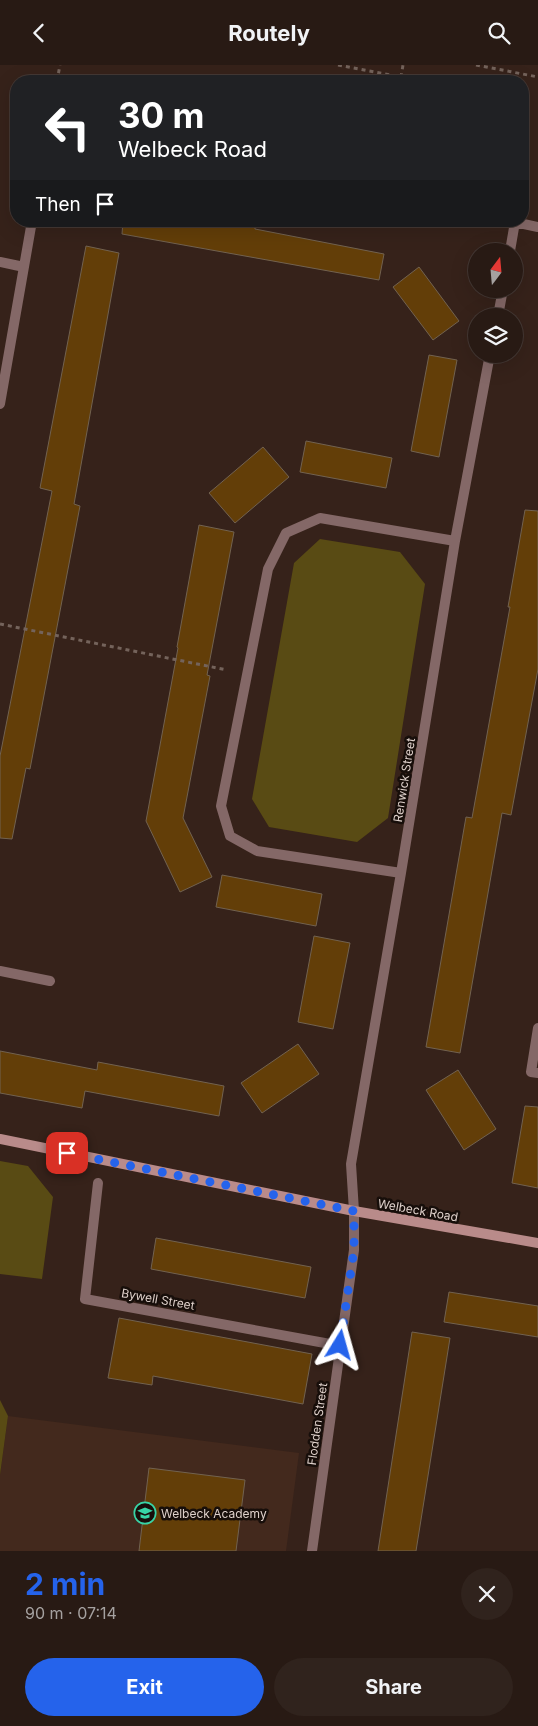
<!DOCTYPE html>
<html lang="en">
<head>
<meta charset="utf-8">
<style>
	body { margin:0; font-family:Inter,sans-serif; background:#30231d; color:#f1f3f6; height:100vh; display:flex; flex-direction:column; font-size:19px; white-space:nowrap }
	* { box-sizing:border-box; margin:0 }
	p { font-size:16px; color:#a5a1a0 }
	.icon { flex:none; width:28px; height:28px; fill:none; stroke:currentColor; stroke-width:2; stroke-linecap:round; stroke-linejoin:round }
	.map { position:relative; height:1486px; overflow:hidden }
	.drawer { display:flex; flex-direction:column; background:#281a14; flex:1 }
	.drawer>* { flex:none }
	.hud { position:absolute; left:10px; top:10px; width:519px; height:152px; border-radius:20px; box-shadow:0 5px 20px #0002,0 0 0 1px #443834; background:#202124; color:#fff; overflow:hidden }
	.needle { width:32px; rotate:16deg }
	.controls { position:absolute; left:468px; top:178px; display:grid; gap:10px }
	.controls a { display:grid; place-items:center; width:55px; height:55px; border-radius:50%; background:#281a14; box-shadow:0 5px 20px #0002,0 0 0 1px #443834; font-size:25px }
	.pin { position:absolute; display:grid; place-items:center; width:42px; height:42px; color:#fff; margin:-21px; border-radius:10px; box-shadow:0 2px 8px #0006 }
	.me { position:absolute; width:55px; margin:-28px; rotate:8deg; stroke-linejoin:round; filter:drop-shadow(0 0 4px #0008) }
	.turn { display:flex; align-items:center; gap:18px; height:105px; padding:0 25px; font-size:22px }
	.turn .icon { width:65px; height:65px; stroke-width:2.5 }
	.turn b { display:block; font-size:35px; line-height:42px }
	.then { display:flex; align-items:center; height:48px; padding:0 25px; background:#0003; gap:10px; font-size:19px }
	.round { display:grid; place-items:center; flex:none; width:52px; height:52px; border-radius:26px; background:#30231d }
	.headline { display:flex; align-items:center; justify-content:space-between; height:85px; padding:0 25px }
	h1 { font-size:30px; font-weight:700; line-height:38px; color:#2563eb }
	.primary-button { display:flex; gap:10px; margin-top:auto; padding:10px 25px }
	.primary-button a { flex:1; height:58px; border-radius:30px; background:#2563eb; color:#fff; font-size:20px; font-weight:700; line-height:58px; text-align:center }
	.primary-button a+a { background:#30231d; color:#f1f3f6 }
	header { display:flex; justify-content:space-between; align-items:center; height:65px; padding:0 25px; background:#281a14; font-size:22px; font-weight:700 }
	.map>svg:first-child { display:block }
	.built { fill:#43291d }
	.green { fill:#594b14 }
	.building { fill:#633e08; stroke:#726250 }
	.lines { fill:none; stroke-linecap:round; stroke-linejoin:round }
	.path { stroke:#74635b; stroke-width:3; stroke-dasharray:4 4; stroke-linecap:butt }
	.service { stroke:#846867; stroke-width:10 }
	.minor { stroke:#846867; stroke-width:10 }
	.secondary { stroke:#b98b8a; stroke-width:10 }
	.route { stroke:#2563eb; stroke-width:9; stroke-dasharray:0 16.2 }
	.labels { text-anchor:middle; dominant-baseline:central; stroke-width:5; stroke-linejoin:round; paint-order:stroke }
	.street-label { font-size:12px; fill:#dfd1cb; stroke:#170e0a }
	.poi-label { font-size:12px; fill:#dfd1cb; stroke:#170e0a; text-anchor:start }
</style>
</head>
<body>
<header><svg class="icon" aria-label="back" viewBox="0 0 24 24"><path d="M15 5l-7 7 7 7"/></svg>Routely<svg class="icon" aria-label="search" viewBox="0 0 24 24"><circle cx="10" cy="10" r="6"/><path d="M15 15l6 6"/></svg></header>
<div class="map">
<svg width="538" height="1486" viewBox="0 0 538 1486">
	<rect width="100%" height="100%" fill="#36221a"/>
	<path class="built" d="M 8,1351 L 299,1388 L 286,1486 L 0,1486 L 0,1410 Z"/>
	<path class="green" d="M 320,474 L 400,487 L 425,519 L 388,753 L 357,777 L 269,762 L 252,734 L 294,498 Z
		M 0,1096 L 28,1101 L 53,1132 L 42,1214 L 0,1209 Z
		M 0,1335 L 8,1351 L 0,1410 Z"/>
	<path class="building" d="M 123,156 L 223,156 L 255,162 L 255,164 L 384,189 L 379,215 L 122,169 Z
		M 86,181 L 119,188 L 74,439 L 80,441 L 30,704 L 26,703 L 12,774 L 0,773 L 0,691 L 52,426 L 40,423 Z
		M 419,202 L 459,256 L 433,275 L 393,222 Z
		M 429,290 L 457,295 L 439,392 L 411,386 Z
		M 306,376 L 392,393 L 386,423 L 300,407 Z
		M 263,382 L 289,412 L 235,458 L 209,428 Z
		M 525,445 L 538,446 L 538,604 L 511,750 L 502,748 L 460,988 L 426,982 L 466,752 L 472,753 L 510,542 L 508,542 Z
		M 199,460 L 234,467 L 207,610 L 210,611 L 183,753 L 212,812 L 180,827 L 146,756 L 178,583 L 177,582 Z
		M 222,810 L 322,829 L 316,861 L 216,842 Z
		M 314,871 L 350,878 L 333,964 L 298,957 Z
		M 298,979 L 319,1009 L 262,1048 L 241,1018 Z
		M 0,986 L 97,1005 L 98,997 L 224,1021 L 219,1051 L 85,1026 L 82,1043 L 0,1028 Z
		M 458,1005 L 496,1064 L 464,1085 L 426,1025 Z
		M 525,1041 L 538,1042 L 538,1123 L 512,1118 Z
		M 156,1173 L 311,1202 L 305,1233 L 151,1204 Z
		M 449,1227 L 538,1241 L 538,1272 L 444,1257 Z
		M 119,1253 L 312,1289 L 303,1339 L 153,1311 L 152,1320 L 108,1313 Z
		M 412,1267 L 450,1273 L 416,1486 L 378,1486 Z
		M 149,1403 L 245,1415 L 236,1486 L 139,1486 Z"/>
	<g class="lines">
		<path class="path" d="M 338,0 L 401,12 L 403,0
			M 476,0 L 538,12
			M 57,16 L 60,0
			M 0,559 L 227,605"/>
		<path class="service" d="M 0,906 L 50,916
			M 538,963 L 531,1007 L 538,1008
			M 98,1118 L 85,1234 L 341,1281"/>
		<path class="minor" d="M 510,156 L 538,162
			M 510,186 L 515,157
			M 0,197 L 24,202
			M 498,251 L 503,224
			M 0,339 L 32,156
			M 401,808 L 257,786 L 230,771 L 221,741 L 268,504 L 286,468 L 320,453 L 455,476
			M 312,1486 L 354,1185 L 354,1146 L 351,1099 L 401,808 L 455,476 L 490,289"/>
		<path class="secondary" d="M 0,1074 L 354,1146 L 538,1178"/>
	</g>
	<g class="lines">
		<path class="route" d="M 67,1088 L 354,1146 L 354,1185 L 340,1280"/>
	</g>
	<defs>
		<g id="school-ring" transform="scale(1.125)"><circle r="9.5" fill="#170e0a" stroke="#38d4a6" stroke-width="1.5"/><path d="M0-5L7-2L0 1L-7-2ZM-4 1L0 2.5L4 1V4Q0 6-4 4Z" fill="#38d4a6"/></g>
	</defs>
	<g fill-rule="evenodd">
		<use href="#school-ring" x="145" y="1448"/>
	</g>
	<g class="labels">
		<g class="street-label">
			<text transform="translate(404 715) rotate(-81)">Renwick Street</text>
			<text transform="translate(418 1145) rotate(10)">Welbeck Road</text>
			<text transform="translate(158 1234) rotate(10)">Bywell Street</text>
			<text transform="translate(317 1359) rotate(-82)">Flodden Street</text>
		</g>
		<g class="poi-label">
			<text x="161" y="1448">Welbeck Academy</text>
		</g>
	</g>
</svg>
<div class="controls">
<a><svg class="needle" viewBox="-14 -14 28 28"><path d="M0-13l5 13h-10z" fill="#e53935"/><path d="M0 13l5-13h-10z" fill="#a5a1a0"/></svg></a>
<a><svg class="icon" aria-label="layers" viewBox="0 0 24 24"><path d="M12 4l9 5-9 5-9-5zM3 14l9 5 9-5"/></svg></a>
</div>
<div class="pin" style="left:67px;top:1088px;background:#d93025"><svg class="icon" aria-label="arrive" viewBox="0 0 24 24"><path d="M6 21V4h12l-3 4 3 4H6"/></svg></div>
<svg class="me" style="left:340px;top:1280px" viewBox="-20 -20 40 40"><path d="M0-17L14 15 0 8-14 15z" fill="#2563eb" stroke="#fff" stroke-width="4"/></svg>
<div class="hud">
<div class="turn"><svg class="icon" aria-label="left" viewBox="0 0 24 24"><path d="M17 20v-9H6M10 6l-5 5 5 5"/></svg><div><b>30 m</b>Welbeck Road</div></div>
<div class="then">Then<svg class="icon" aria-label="arrive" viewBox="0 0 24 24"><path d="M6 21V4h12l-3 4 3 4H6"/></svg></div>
</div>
</div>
<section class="drawer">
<div class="headline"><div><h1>2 min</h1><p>90 m · 07:14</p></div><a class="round"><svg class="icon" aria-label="close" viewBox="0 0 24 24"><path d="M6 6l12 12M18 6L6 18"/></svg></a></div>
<div class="primary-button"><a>Exit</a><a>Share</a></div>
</section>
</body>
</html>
